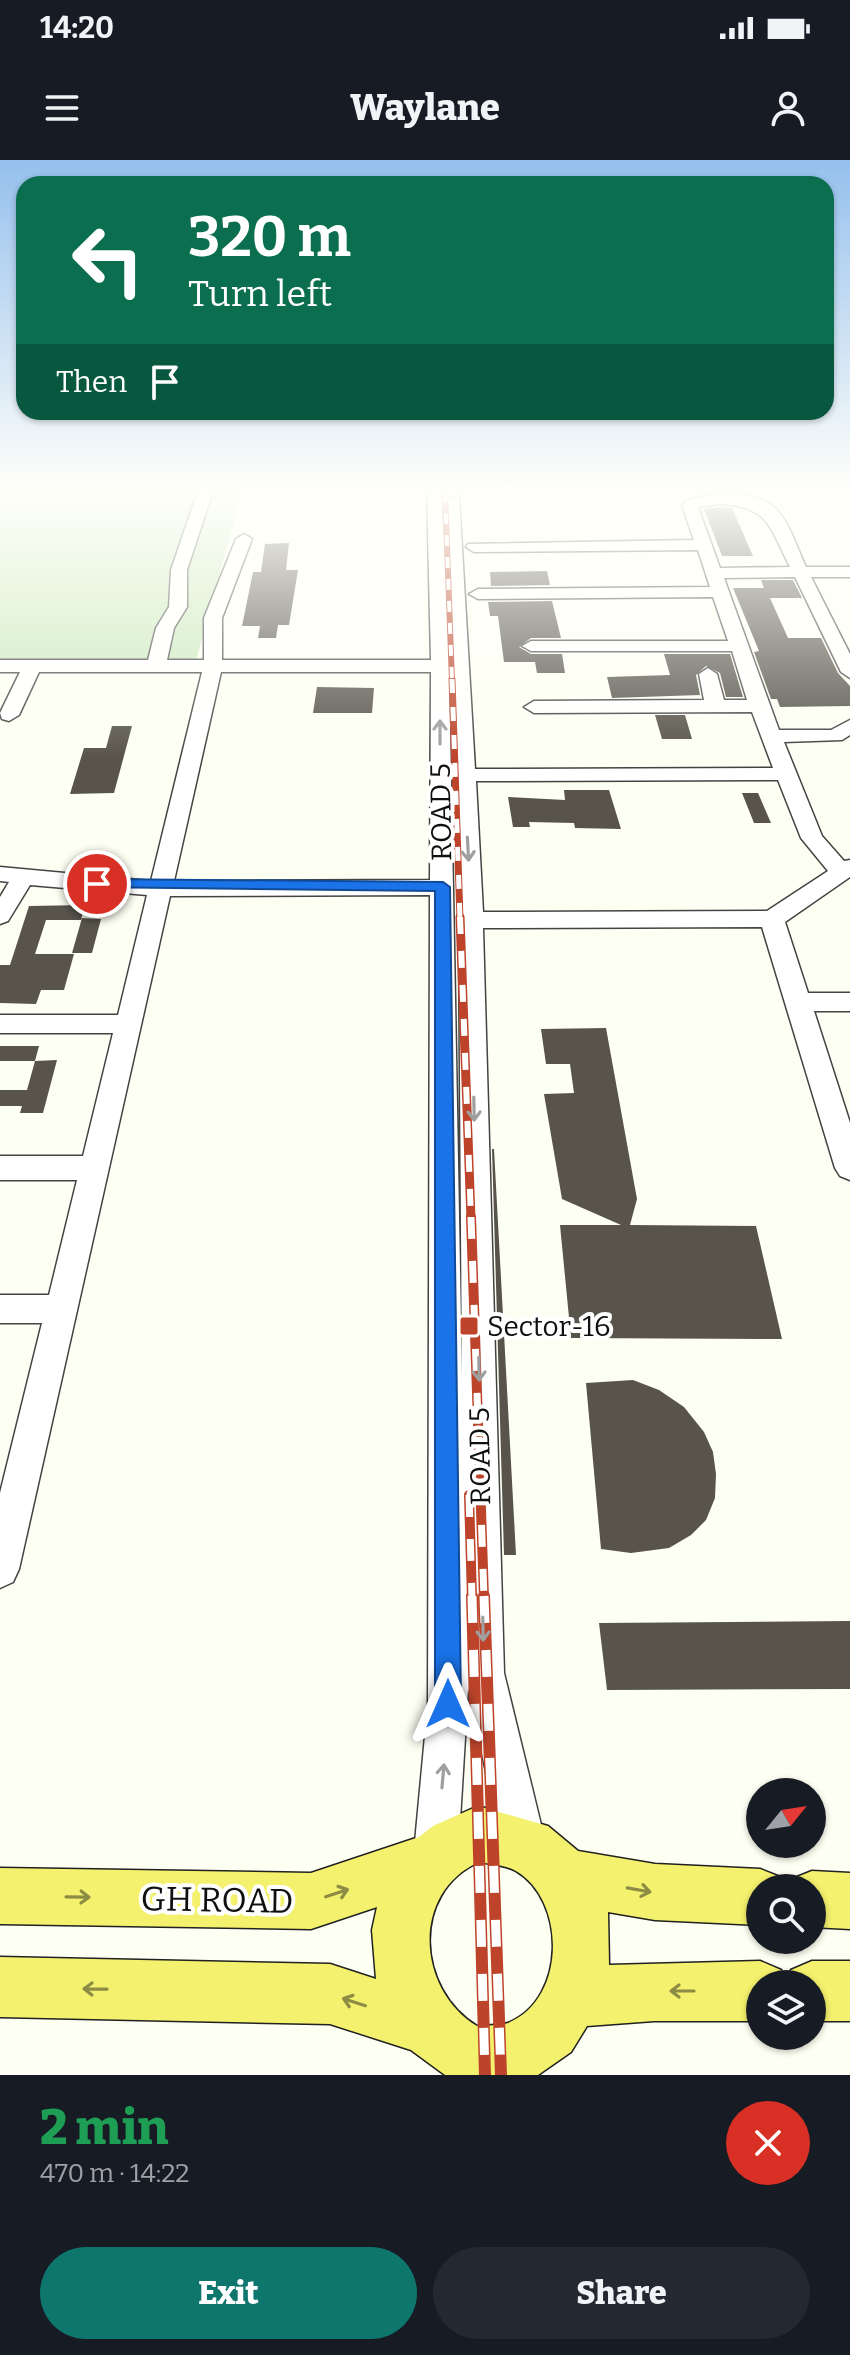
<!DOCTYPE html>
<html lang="en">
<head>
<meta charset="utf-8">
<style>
	body { margin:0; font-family:Bitter,serif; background:#242831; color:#f1f3f6; height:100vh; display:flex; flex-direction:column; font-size:30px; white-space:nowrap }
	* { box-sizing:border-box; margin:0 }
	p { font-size:26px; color:#9ea1a6 }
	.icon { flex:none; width:44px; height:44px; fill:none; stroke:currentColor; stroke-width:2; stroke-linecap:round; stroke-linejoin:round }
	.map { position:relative; height:1915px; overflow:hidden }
	.side { display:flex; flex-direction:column; background:#171b24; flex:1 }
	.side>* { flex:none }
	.banner { position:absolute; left:16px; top:16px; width:818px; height:244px; border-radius:24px; box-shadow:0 2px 6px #0004; background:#0b6e4f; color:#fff; overflow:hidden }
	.needle { width:52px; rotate:60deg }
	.buttons { position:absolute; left:746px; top:1618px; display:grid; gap:16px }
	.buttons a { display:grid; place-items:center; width:80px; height:80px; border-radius:50%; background:#171b24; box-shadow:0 2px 6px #0004; font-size:40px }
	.pin { position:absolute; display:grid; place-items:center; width:68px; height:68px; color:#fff; margin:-34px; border:4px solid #fff; border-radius:50%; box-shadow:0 2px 8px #0007 }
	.me { position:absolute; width:88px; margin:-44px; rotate:0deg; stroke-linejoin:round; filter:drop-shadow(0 0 6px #0008) }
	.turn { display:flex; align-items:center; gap:28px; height:168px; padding:0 40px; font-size:36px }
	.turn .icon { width:104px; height:104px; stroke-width:2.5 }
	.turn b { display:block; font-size:56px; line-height:68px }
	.then { display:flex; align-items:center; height:76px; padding:0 40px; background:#0003; gap:16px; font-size:30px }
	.round { display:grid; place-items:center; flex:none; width:84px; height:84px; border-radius:42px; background:#242831 }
	.overview { display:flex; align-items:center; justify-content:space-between; height:136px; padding:0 40px }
	h1 { font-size:48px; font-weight:800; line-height:60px; color:#1e9e55 }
	.cta { display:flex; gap:16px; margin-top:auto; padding:16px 40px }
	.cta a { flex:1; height:92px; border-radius:48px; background:#0f766e; color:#fff; font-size:32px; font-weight:800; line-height:92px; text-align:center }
	.cta a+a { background:#242831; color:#f1f3f6 }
	.status { display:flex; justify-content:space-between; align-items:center; height:56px; padding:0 40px; background:#171b24; direction:ltr }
	.status svg { height:22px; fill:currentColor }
	header { display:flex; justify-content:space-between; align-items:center; height:104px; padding:0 40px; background:#171b24; font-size:36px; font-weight:800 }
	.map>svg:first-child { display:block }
	.green { fill:#cae9bd }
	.building { fill:#58544c }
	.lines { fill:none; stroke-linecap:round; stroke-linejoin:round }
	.minor-casing { stroke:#434343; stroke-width:3 }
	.major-casing { stroke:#212121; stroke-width:3 }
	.minor { fill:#fff; fill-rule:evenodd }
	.major { fill:#f4f16e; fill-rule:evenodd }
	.rail-far4-casing { stroke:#bd442b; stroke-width:6 }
	.rail-far3-casing { stroke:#bd442b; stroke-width:7 }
	.rail-far2-casing { stroke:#bd442b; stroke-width:9 }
	.rail-far1-casing { stroke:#bd442b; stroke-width:10 }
	.rail-casing { stroke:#bd442b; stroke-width:12 }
	.rail-far4 { stroke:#fff; stroke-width:4; stroke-dasharray:11; stroke-linecap:butt }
	.rail-far3 { stroke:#fff; stroke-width:5; stroke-dasharray:14; stroke-linecap:butt }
	.rail-far2 { stroke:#fff; stroke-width:6; stroke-dasharray:17; stroke-linecap:butt }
	.rail-far1 { stroke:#fff; stroke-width:7; stroke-dasharray:22; stroke-linecap:butt }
	.rail { stroke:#fff; stroke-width:9; stroke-dasharray:27; stroke-linecap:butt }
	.oneway { stroke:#9f9f9f }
	.oneway2 { stroke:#8d8c44 }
	.route { fill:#1a73e8; stroke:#114b97; stroke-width:2 }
	.poi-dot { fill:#bd442b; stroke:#fff; stroke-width:3 }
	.labels { text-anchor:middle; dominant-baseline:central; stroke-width:8; stroke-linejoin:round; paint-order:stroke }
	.street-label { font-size:28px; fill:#101010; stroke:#fff }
	.poi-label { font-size:28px; fill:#101010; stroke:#fff; text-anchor:start }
	.near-street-label { font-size:34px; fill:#101010; stroke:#fff }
</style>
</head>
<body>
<div class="status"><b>14:20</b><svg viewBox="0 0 49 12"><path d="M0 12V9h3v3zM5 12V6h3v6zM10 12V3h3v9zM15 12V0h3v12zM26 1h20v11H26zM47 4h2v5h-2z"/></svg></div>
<header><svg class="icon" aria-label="menu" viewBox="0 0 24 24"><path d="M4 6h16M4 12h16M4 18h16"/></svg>Waylane<svg class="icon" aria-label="person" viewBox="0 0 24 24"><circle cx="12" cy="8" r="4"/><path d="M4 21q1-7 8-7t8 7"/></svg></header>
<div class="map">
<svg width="850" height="1915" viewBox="0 0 850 1915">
	<rect width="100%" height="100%" fill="#fefff3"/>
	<path class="green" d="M 0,331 L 242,331 L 196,501 L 0,501 Z"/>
	<path class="building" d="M 720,347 L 732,348 L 753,396 L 722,396 L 704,349 Z
		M 289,383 L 286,410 L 298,410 L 289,465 L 278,465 L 276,478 L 258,478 L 260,466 L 242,466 L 253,412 L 261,412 L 265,384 Z
		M 547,411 L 550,425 L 491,426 L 490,412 Z
		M 761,420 L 793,420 L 802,438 L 770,438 L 788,478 L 821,478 L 838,513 L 850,526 L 850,546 L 780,547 L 777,539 L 771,539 L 754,492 L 759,491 L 733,428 L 764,428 Z
		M 552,441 L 561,478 L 531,478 L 519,487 L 531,494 L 562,494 L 565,513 L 537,513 L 535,502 L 504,502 L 498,456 L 490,456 L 488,442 Z
		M 664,494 L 730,494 L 743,537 L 726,537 L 720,513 L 706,506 L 696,515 L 700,535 L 612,538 L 607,517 L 670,515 Z
		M 317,527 L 374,528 L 372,553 L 313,553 Z
		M 655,555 L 685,555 L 692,579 L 662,579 Z
		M 112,566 L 132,566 L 114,633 L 70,634 L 84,588 L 106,588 Z
		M 564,630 L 609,630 L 621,669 L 575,668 L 574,663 L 529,662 L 530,667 L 513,667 L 508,637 L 565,640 Z
		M 742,633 L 758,633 L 771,663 L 754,663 Z
		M 85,745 L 81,760 L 46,760 L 35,794 L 74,794 L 64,830 L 41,830 L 36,844 L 0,843 L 0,805 L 10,805 L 29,746 Z
		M 82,758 L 101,759 L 92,793 L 72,793 Z
		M 606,868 L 637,1039 L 630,1065 L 756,1066 L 782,1179 L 571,1178 L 560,1065 L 621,1065 L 562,1039 L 544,934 L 574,933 L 570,904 L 546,904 L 541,869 Z
		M 0,886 L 39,886 L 35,901 L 0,901 Z
		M 57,900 L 43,953 L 20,953 L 22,946 L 0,946 L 0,930 L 27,930 L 35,901 Z
		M 492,989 L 494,989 L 516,1395 L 504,1395 Z
		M 633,1220 L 659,1230 L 684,1247 L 704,1272 L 713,1292 L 716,1314 L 715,1338 L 706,1360 L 691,1375 L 669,1388 L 631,1393 L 601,1389 L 586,1223 Z
		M 850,1461 L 850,1529 L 607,1530 L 599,1463 Z"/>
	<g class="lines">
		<g class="minor-casing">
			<path id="minor" d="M 198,331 L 213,331 L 187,410 L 187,447 L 174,468 L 167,500 L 204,500 L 204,458 L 236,379 L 244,374 L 252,379 L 222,458 L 222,500 L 431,500 L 427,331 L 441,331 L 451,500 L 446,340 L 459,337 L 475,609 L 773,608 L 752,552 L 534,553 L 524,547 L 534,541 L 704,540 L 699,514 L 708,508 L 717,514 L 724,540 L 747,540 L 732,491 L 531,491 L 522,486 L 531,481 L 728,481 L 713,437 L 478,439 L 469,434 L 478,429 L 710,427 L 698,390 L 474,392 L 466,387 L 468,384 L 694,380 L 682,345 L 685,342 C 709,332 757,329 777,350 C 790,364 798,390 806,407 L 850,407 L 850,417 L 811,417 L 850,494 L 850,518 L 841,512 L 795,417 L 724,418 L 779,570 L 831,570 L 850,560 L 850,575 L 842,580 L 784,582 L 822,676 L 844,701 L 850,700 L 850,717 L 785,762 L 808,833 L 850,833 L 850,851 L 814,851 L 850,963 L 850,1020 L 840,1016 L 835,1008 L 762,767 L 483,768 L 504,1513 L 545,1681 L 538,1696 L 523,1703 L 508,1696 L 501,1681 L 468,1529 L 458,1693 L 451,1708 L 436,1715 L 421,1708 L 414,1693 L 428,1544 L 430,735 L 170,736 L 19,1409 L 13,1422 L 0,1428 L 0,1333 L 42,1163 L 0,1163 L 0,1135 L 49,1135 L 77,1020 L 0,1020 L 0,996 L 83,996 L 113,873 L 0,873 L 0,855 L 118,855 L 147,735 L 30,725 L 8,761 L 0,764 L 0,737 L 9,722 L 0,721 L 0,707 L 151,721 L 202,512 L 39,512 L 19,555 L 9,561 L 2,559 L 0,553 L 20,512 L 0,512 L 0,500 L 148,500 L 156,468 L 169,447 L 171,410 ZM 720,344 C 769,346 770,368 790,407 L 720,408 L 698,347 ZM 221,512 L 431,512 L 430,720 L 174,721 ZM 449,512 L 459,760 L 462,1218 ZM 778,620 L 801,678 L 828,711 L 767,751 L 483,752 L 476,621 Z"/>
		</g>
		<g class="major-casing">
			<path id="major" d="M 478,1646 L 548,1666 L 578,1691 L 655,1704 L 760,1709 L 780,1717 L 785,1728 L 760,1728 L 760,1765 L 655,1760 L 608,1752 L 609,1805 L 760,1801 L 781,1810 L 786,1822 L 791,1810 L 812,1801 L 850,1801 L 850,1861 L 812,1861 L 812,1824 L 760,1824 L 760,1861 L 654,1861 L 587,1866 L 571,1892 L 538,1915 L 445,1915 L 411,1890 L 330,1864 L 0,1857 L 0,1797 L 330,1804 L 376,1819 L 372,1770 L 377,1747 L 311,1769 L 0,1764 L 0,1708 L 311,1713 L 419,1677 L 433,1666 ZM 479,1702 C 490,1704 506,1705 516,1711 C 566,1740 567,1839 508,1863 C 500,1866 486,1865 477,1866 C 417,1830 410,1733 479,1702 Z
				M 812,1711 L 850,1713 L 850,1769 L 812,1767 L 812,1728 L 788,1728 L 792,1719 Z"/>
		</g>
		<use href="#minor" class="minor"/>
		<use href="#major" class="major"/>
		<g class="rail-far4-casing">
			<path id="rail-far4" d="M 445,331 L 452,521"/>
		</g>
		<g class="rail-far3-casing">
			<path id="rail-far3" d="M 452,519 L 460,759"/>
		</g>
		<g class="rail-far2-casing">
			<path id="rail-far2" d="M 460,757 L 471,1059"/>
		</g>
		<g class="rail-far1-casing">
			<path id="rail-far1" d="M 471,1057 L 484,1438
				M 469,1335 L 472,1438"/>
		</g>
		<g class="rail-casing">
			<path id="rail" d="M 472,1436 L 485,1915
				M 484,1436 L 501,1915"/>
		</g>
		<use href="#rail-far4" class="rail-far4"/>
		<use href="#rail-far3" class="rail-far3"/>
		<use href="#rail-far2" class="rail-far2"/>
		<use href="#rail-far1" class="rail-far1"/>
		<use href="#rail" class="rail"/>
	</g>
	<defs><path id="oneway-shaft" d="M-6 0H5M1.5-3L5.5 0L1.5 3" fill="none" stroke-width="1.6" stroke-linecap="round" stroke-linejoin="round" transform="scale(2)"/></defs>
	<g class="oneway">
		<use href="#oneway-shaft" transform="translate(440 572) rotate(-90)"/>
		<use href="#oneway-shaft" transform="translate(468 689) rotate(87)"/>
		<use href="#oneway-shaft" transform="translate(474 949) rotate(89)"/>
		<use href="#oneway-shaft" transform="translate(479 1209) rotate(89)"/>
		<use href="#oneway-shaft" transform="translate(483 1469) rotate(89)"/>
		<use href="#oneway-shaft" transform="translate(443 1616) rotate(-85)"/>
	</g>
	<g class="oneway2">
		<use href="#oneway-shaft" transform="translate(639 1730) rotate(10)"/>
		<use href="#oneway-shaft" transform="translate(337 1733) rotate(-18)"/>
		<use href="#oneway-shaft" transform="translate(78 1737) rotate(1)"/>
		<use href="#oneway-shaft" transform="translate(95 1829) rotate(-179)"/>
		<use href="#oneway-shaft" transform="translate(682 1831) rotate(180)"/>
		<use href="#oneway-shaft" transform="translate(354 1842) rotate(-162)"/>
	</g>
	<linearGradient id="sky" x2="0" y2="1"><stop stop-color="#95c0ed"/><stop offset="0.55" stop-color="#fffffa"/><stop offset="1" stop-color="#fffffa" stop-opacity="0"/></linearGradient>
	<rect width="850" height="599" fill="url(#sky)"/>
	<path class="route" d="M 97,719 L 443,722 L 450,727 L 461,1544 L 458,1554 L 448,1557 L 439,1554 L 435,1544 L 435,731 L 92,727 L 92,720 Z"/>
	<rect class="poi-dot" x="459" y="1156" width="20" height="20" rx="4"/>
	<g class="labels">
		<g class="street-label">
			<text transform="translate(441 652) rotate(-91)">ROAD 5</text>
			<text transform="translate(480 1296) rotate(-91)">ROAD 5</text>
		</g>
		<g class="poi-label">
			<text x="487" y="1166">Sector-16</text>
		</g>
		<g class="near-street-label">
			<text transform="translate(217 1740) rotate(1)">GH ROAD</text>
		</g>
	</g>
</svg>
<div class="buttons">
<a><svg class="needle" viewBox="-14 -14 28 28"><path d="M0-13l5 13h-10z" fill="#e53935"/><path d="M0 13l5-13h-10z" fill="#9ea1a6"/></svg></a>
<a><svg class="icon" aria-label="search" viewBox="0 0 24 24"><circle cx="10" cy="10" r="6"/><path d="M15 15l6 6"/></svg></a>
<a><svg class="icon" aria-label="layers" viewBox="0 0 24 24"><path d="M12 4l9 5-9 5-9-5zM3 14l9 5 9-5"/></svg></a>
</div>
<div class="pin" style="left:97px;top:724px;background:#d93025"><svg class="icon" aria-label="arrive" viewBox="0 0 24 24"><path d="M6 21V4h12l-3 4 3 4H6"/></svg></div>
<svg class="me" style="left:448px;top:1544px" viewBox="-20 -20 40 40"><path d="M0-17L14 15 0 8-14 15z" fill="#1a73e8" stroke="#fff" stroke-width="4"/></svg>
<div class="banner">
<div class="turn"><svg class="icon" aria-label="left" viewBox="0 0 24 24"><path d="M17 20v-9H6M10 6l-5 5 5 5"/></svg><div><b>320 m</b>Turn left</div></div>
<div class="then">Then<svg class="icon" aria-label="arrive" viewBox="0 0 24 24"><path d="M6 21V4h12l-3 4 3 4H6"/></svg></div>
</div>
</div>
<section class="side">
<div class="overview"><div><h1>2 min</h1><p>470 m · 14:22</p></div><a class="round" style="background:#d93025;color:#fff"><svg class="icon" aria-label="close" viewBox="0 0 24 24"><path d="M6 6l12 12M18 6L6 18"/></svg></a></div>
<div class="cta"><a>Exit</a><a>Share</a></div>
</section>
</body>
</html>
